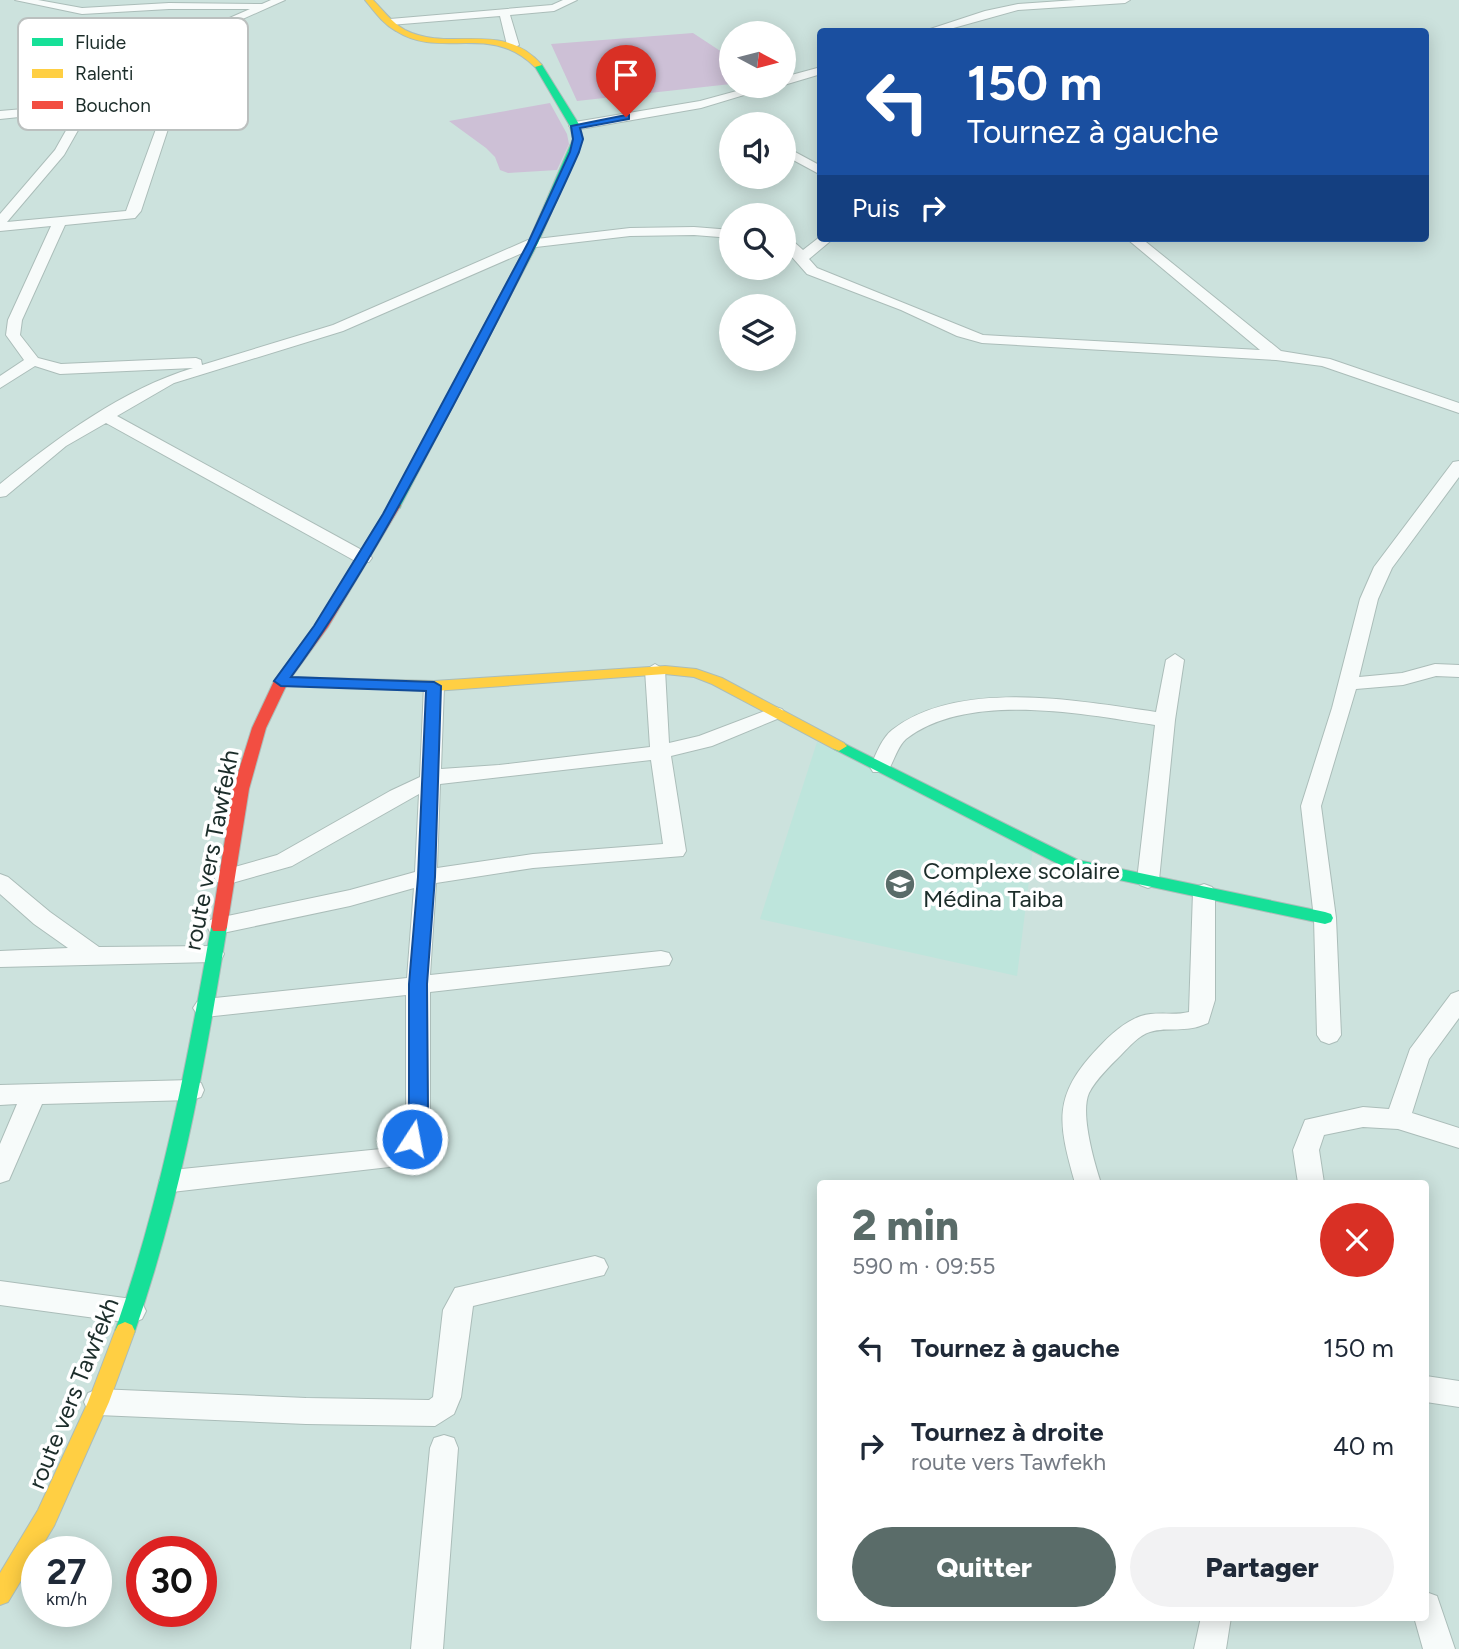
<!DOCTYPE html>
<html lang="fr">
<head>
<meta charset="utf-8">
<style>
	body { margin:0; font-family:Figtree,sans-serif; background:#f2f2f3; color:#1f2937; height:100vh; display:flex; flex-direction:column; font-size:26px; white-space:nowrap }
	* { box-sizing:border-box; margin:0 }
	p { font-size:23px; color:#747a83 }
	.icon { flex:none; width:38px; height:38px; fill:none; stroke:currentColor; stroke-width:2; stroke-linecap:round; stroke-linejoin:round }
	.map { position:relative; flex:1; overflow:hidden }
	.sheet { position:absolute; left:817px; top:1180px; width:612px; height:441px; display:flex; flex-direction:column; background:#fff; border-radius:7px; box-shadow:0 4px 18px #0003 }
	.sheet>* { flex:none }
	.top-card { position:absolute; left:817px; top:28px; width:612px; height:214px; border-radius:7px; box-shadow:0 4px 18px #0003; background:#1a4fa0; color:#fff; overflow:hidden }
	.needle { width:46px; rotate:97deg }
	.buttons { position:absolute; left:719px; top:21px; display:grid; gap:14px }
	.buttons a { display:grid; place-items:center; width:77px; height:77px; border-radius:50%; background:#fff; box-shadow:0 4px 18px #0003; font-size:35px }
	.speed { position:absolute; left:21px; top:1536px; display:flex; gap:14px; font-size:35px; font-weight:700; text-align:center }
	.speed>* { display:grid; place-content:center; width:91px; height:91px; border-radius:50%; background:#fff; box-shadow:0 4px 18px #0003; line-height:1 }
	.speed small { font-size:18px; font-weight:400 }
	.speed .limit { border:10px solid #d22; background:#fff; color:#111 }
	.pin { position:absolute; display:grid; place-items:center; width:60px; height:60px; color:#fff; margin:-72px -30px; border-radius:50% 50% 50% 0; rotate:-45deg; box-shadow:0 0 7px #0007 }
	.pin .icon { rotate:45deg }
	.me { position:absolute; width:77px; margin:-38px; rotate:11deg; stroke-linejoin:round; filter:drop-shadow(0 0 5px #0008) }
	.turn { display:flex; align-items:center; gap:24px; height:147px; padding:0 35px; font-size:32px }
	.turn .icon { width:91px; height:91px; stroke-width:2.5 }
	.turn b { display:block; font-size:49px; line-height:60px }
	.then { display:flex; align-items:center; height:66px; padding:0 35px; background:#0003; gap:14px; font-size:26px }
	.round { display:grid; place-items:center; flex:none; width:74px; height:74px; border-radius:37px; background:#f2f2f3 }
	.head { display:flex; align-items:center; justify-content:space-between; height:119px; padding:0 35px }
	h1 { font-size:42px; font-weight:800; line-height:52px; color:#5a6c69 }
	.button { display:flex; gap:14px; margin-top:auto; padding:14px 35px }
	.button a { flex:1; height:80px; border-radius:42px; background:#5a6c69; color:#fff; font-size:28px; font-weight:800; line-height:80px; text-align:center }
	.button a+a { background:#f2f2f3; color:#1f2937 }
	ul { padding:0; list-style:none }
	li { display:flex; align-items:center; gap:21px; height:98px; padding:0 35px }
	li div { flex:1 }
	li b { display:block; font-size:26px }
	li em { font-style:normal }
	.map>svg:first-child { display:block }
	.built { fill:#bee5dc }
	.green { fill:#cdc0d6 }
	.lines { fill:none; stroke-linecap:round; stroke-linejoin:round }
	.street-casing { stroke:#abbdb9; stroke-width:2 }
	.fast-casing { stroke:#abbdb9; stroke-width:2 }
	.slow-casing { stroke:#abbdb9; stroke-width:2 }
	.jam-casing { stroke:#abbdb9; stroke-width:2 }
	.street { fill:#f7fbfa; fill-rule:evenodd }
	.fast { fill:#16e098; fill-rule:evenodd }
	.slow { fill:#ffcf43; fill-rule:evenodd }
	.jam { fill:#f24e42; fill-rule:evenodd }
	.route { fill:#1a73e8; stroke:#114b97; stroke-width:2 }
	.labels { text-anchor:middle; dominant-baseline:central; stroke-width:7; stroke-linejoin:round; paint-order:stroke }
	.street-label { font-size:24px; fill:#1c2d2a; stroke:#fff }
	.poi-label { font-size:24px; fill:#1c2d2a; stroke:#fff; text-anchor:start }
	.key { fill:#fff; stroke:#bbc0bf; stroke-width:2 }
	.key-label { font-size:19px; fill:#1c2d2a }
</style>
</head>
<body>
<div class="map">
<svg width="1459" height="1649" viewBox="0 0 1459 1649">
	<rect width="100%" height="100%" fill="#cce2dd"/>
	<path class="built" d="M 817,742 L 1033,849 L 1017,976 L 760,919 Z"/>
	<path class="green" d="M 693,33 L 731,58 L 731,84 L 577,101 L 551,44 Z
		M 550,103 L 567,134 L 569,144 L 557,170 L 508,173 L 500,170 L 495,157 L 486,148 L 449,121 Z"/>
	<g class="lines">
		<g class="street-casing">
			<path id="street" d="M 15,0 L 38,0 L 82,8 L 169,3 L 262,4 L 271,0 L 285,0 L 160,56 L 120,80 L 90,109 L 64,155 L 7,222 L 126,211 L 156,129 L 162,125 L 168,129 L 141,211 L 135,218 L 65,225 L 22,320 L 20,335 L 38,358 L 61,364 L 196,358 L 201,360 L 202,365 L 333,325 L 528,240 L 630,228 L 694,227 L 732,230 L 732,238 L 694,235 L 630,236 L 536,247 L 343,331 L 174,383 L 117,416 L 369,554 L 372,558 L 369,562 L 357,562 L 106,423 L 66,446 L 6,496 L 0,497 L 0,484 C 57,438 123,389 193,368 L 60,374 L 35,366 L 0,388 L 0,376 L 24,360 L 6,335 L 8,320 L 51,226 L 0,231 L 0,214 L 55,150 L 77,111 L 0,119 L 0,111 L 82,104 L 112,76 L 152,52 L 250,9 L 169,9 L 82,14 Z
				M 563,0 L 577,0 L 554,11 L 510,15 L 519,45 L 513,48 L 507,45 L 500,16 L 390,25 L 385,22 L 390,19 L 552,5 Z
				M 1076,0 L 1130,0 L 1125,3 L 1018,10 L 939,32 L 921,32 L 985,11 L 1018,4 Z
				M 821,67 L 821,74 L 784,85 L 784,77 Z
				M 755,86 L 774,86 L 701,108 L 575,130 L 569,126 L 575,122 L 700,101 Z
				M 784,146 L 821,166 L 821,175 L 784,155 Z
				M 821,236 L 834,238 L 809,259 L 817,268 L 983,335 L 1260,350 L 1126,238 L 1141,238 L 1281,351 L 1330,359 L 1459,403 L 1459,413 L 1322,366 L 1276,360 L 982,343 L 957,336 L 901,310 L 807,274 L 784,248 L 784,239 L 794,242 L 803,250 Z
				M 1459,461 L 1459,477 L 1392,568 L 1378,599 L 1359,677 L 1402,673 L 1435,664 L 1459,665 L 1459,677 L 1436,676 L 1403,685 L 1356,689 L 1321,806 L 1336,918 L 1341,1035 L 1337,1041 L 1329,1044 L 1321,1041 L 1317,1035 L 1314,918 L 1301,806 L 1332,708 L 1360,599 L 1374,567 L 1453,462 Z
				M 1175,654 L 1184,660 L 1175,720 L 1159,880 L 1156,885 L 1148,888 L 1140,885 L 1137,880 L 1155,725 C 1083,714 968,691 906,739 C 897,747 894,762 887,772 L 873,772 L 870,767 C 876,755 881,739 892,730 C 959,678 1079,701 1156,712 L 1166,660 Z
				M 655,664 L 665,670 L 669,743 L 699,736 L 775,707 L 782,709 L 785,713 L 782,717 L 712,746 L 671,756 L 686,851 L 683,856 L 533,868 L 436,883 L 430,975 L 661,951 L 669,953 L 672,959 L 669,965 L 430,992 L 430,1111 L 424,1139 L 407,1165 L 172,1192 L 163,1188 L 159,1181 L 163,1174 L 172,1170 L 391,1148 L 400,1136 L 406,1111 L 406,995 L 205,1017 L 197,1014 L 193,1008 L 197,1002 L 205,999 L 407,978 L 414,888 L 350,906 L 218,934 L 210,932 L 207,926 L 210,920 L 218,918 L 350,890 L 415,872 L 419,794 L 292,866 L 225,885 L 217,882 L 214,877 L 217,872 L 277,855 L 390,791 L 420,777 L 424,686 L 427,682 L 441,682 L 444,686 L 441,769 L 499,765 L 650,747 L 645,670 ZM 651,760 L 663,844 L 533,854 L 437,868 L 440,784 Z
				M 0,874 L 8,877 L 50,912 L 99,947 L 213,946 L 221,948 L 224,954 L 221,960 L 213,962 L 0,967 L 0,951 L 68,948 L 34,924 L 0,894 Z
				M 1204,884 L 1212,887 L 1215,892 L 1215,1000 L 1208,1023 C 1184,1034 1169,1026 1150,1032 C 1139,1035 1129,1047 1121,1055 C 1110,1066 1096,1079 1089,1093 C 1080,1113 1094,1162 1101,1183 L 1075,1183 C 1058,1123 1052,1096 1098,1048 C 1110,1035 1124,1022 1141,1016 C 1157,1011 1173,1016 1189,1012 L 1193,892 L 1196,887 Z
				M 1459,991 L 1459,1018 L 1429,1059 L 1412,1113 L 1459,1128 L 1459,1148 L 1398,1129 L 1363,1127 L 1324,1135 L 1319,1150 L 1324,1183 L 1298,1183 L 1293,1150 L 1305,1120 L 1363,1107 L 1389,1109 L 1410,1049 L 1451,994 Z
				M 192,1080 L 201,1083 L 204,1090 L 201,1097 L 192,1100 L 42,1104 L 9,1180 L 0,1183 L 0,1144 L 17,1104 L 0,1105 L 0,1085 Z
				M 595,1256 L 604,1259 L 608,1267 L 604,1275 L 473,1306 L 461,1397 L 454,1414 L 435,1426 L 306,1424 L 98,1415 L 88,1411 L 84,1402 L 88,1393 L 98,1389 L 306,1398 L 429,1400 L 433,1397 L 443,1310 L 455,1288 Z
				M 0,1281 L 132,1299 L 142,1303 L 146,1311 L 142,1319 L 132,1323 L 0,1305 Z
				M 1426,1376 L 1459,1381 L 1459,1407 L 1426,1402 Z
				M 444,1435 L 454,1438 L 458,1448 L 443,1649 L 411,1649 L 430,1448 L 434,1438 Z
				M 1426,1592 L 1437,1596 L 1455,1649 L 1423,1649 L 1414,1617 L 1426,1617 Z
				M 1201,1617 L 1231,1617 L 1226,1649 L 1194,1649 Z"/>
		</g>
		<g class="fast-casing">
			<path id="fast" d="M 538,62 L 542,65 L 580,126 L 583,139 L 538,243 L 401,505 L 400,508 L 390,508 L 389,505 L 528,243 L 573,139 L 570,126 L 534,65 Z
				M 839,741 L 1078,860 L 1325,912 L 1331,914 L 1333,918 L 1331,922 L 1325,924 L 1068,869 L 834,749 L 831,746 L 834,743 Z
				M 219,921 L 225,923 L 227,927 C 205,1064 181,1199 135,1331 L 132,1337 L 125,1340 L 118,1337 L 115,1331 C 161,1199 187,1064 211,927 L 213,923 Z"/>
		</g>
		<g class="slow-casing">
			<path id="slow" d="M 365,0 L 373,0 C 383,10 392,23 405,30 C 451,53 502,19 542,65 L 535,67 C 490,22 441,60 396,31 C 383,24 374,11 365,0 Z
				M 665,666 L 696,669 L 722,678 L 844,743 L 847,746 L 839,751 L 834,749 L 712,684 L 694,677 L 665,674 L 434,691 L 281,685 L 274,681 L 281,677 L 434,681 Z
				M 125,1322 L 132,1325 L 135,1331 L 109,1402 L 54,1526 L 8,1602 L 0,1605 L 0,1573 L 38,1510 L 88,1402 L 115,1331 L 118,1325 Z"/>
		</g>
		<g class="jam-casing">
			<path id="jam" d="M 395,501 L 401,505 L 328,627 L 288,682 L 266,728 L 249,789 L 227,927 L 225,931 L 213,931 L 211,927 L 233,789 L 252,728 L 274,681 L 315,626 L 389,505 Z"/>
		</g>
		<use href="#street" class="street"/>
		<use href="#fast" class="fast"/>
		<use href="#slow" class="slow"/>
		<use href="#jam" class="jam"/>
	</g>
	<path class="route" d="M 626,115 L 629,115 L 629,119 L 580,128 L 583,139 L 579,152 C 541,238 498,321 454,404 C 404,498 354,591 291,677 L 434,682 L 441,686 L 435,877 L 427,984 L 428,1111 L 418,1145 L 412,1147 L 405,1145 L 402,1139 L 409,1111 L 409,984 L 418,877 L 426,691 L 281,686 L 274,681 L 314,626 L 383,514 L 528,243 L 570,152 L 573,139 L 571,126 Z"/>
	<defs>
		<g id="school-disc" transform="scale(1.575)"><circle r="9.5" fill="#5a6c69" stroke="#fff"/><path d="M0-5L7-2L0 1L-7-2ZM-4 1L0 2.5L4 1V4Q0 6-4 4Z" fill="#fff"/></g>
	</defs>
	<g fill-rule="evenodd">
		<use href="#school-disc" x="900" y="884"/>
	</g>
	<g class="labels">
		<g class="street-label">
			<text transform="translate(211 850) rotate(-79)">route vers Tawfekh</text>
			<text transform="translate(73 1393) rotate(-68)">route vers Tawfekh</text>
		</g>
		<g class="poi-label">
			<text x="923" y="870">Complexe scolaire<tspan x="923" dy="28">Médina Taiba</tspan></text>
		</g>
	</g>
	<rect x="18" y="18" width="230" height="112" rx="10" class="key"/>
	<rect x="32" y="38" width="31" height="8" fill="#16e098"/>
	<rect x="32" y="69" width="31" height="9" fill="#ffcf43"/>
	<rect x="32" y="101" width="31" height="8" fill="#f24e42"/>
	<g class="key-label">
		<text x="75" y="49">Fluide</text>
		<text x="75" y="80">Ralenti</text>
		<text x="75" y="112">Bouchon</text>
	</g>
</svg>
<div class="buttons">
<a><svg class="needle" viewBox="-14 -14 28 28"><path d="M0-13l5 13h-10z" fill="#e53935"/><path d="M0 13l5-13h-10z" fill="#747a83"/></svg></a>
<a><svg class="icon" aria-label="sound" viewBox="0 0 24 24"><path d="M4 9h4l5-4v14l-5-4H4zM17 9q2 3 0 6"/></svg></a>
<a><svg class="icon" aria-label="search" viewBox="0 0 24 24"><circle cx="10" cy="10" r="6"/><path d="M15 15l6 6"/></svg></a>
<a><svg class="icon" aria-label="layers" viewBox="0 0 24 24"><path d="M12 4l9 5-9 5-9-5zM3 14l9 5 9-5"/></svg></a>
</div>
<div class="speed"><div>27<small>km/h</small></div><div class="limit">30</div></div>
<div class="pin" style="left:626px;top:117px;background:#d93025"><svg class="icon" aria-label="arrive" viewBox="0 0 24 24"><path d="M6 21V4h12l-3 4 3 4H6"/></svg></div>
<svg class="me" style="left:412px;top:1139px" viewBox="-20 -20 40 40"><circle r="17" fill="#1a73e8" stroke="#fff" stroke-width="3"/><path d="M0-11L8 9 0 5-8 9z" fill="#fff"/></svg>
<div class="top-card">
<div class="turn"><svg class="icon" aria-label="left" viewBox="0 0 24 24"><path d="M17 20v-9H6M10 6l-5 5 5 5"/></svg><div><b>150 m</b>Tournez à gauche</div></div>
<div class="then">Puis<svg class="icon" aria-label="right" viewBox="0 0 24 24"><path d="M7 20v-9h11M14 6l5 5-5 5"/></svg></div>
</div>
<section class="sheet">
<div class="head"><div><h1>2 min</h1><p>590 m · 09:55</p></div><a class="round" style="background:#d93025;color:#fff"><svg class="icon" aria-label="close" viewBox="0 0 24 24"><path d="M6 6l12 12M18 6L6 18"/></svg></a></div>
<ul>
<li><svg class="icon" aria-label="left" viewBox="0 0 24 24"><path d="M17 20v-9H6M10 6l-5 5 5 5"/></svg><div><b>Tournez à gauche</b></div><em>150 m</em></li>
<li><svg class="icon" aria-label="right" viewBox="0 0 24 24"><path d="M7 20v-9h11M14 6l5 5-5 5"/></svg><div><b>Tournez à droite</b><p>route vers Tawfekh</p></div><em>40 m</em></li>
</ul>
<div class="button"><a>Quitter</a><a>Partager</a></div>
</section>
</div>
</body>
</html>
